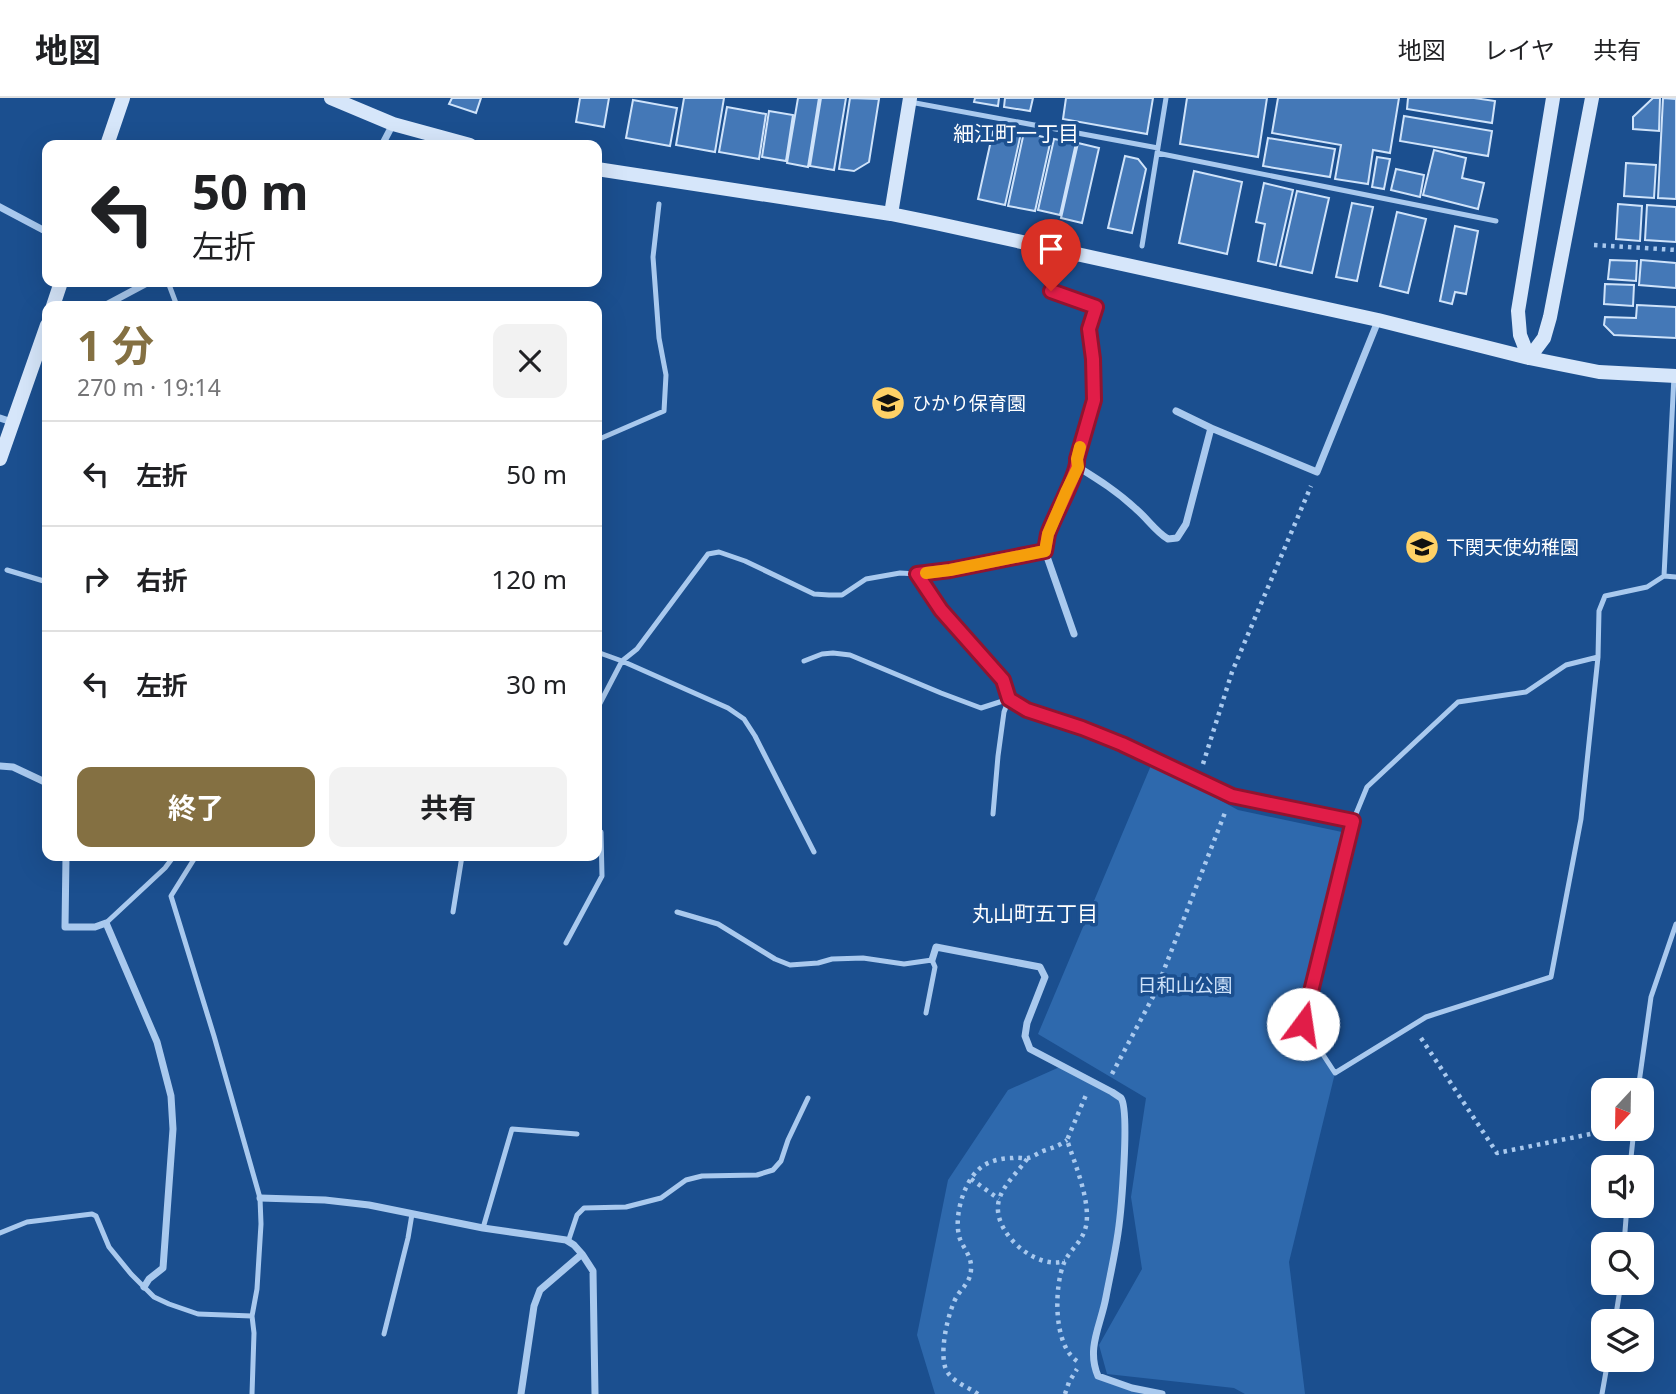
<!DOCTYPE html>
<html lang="ja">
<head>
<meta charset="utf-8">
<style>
	body { margin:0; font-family:"Noto Sans","Noto Sans JP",sans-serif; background:#f2f2f2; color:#202124; height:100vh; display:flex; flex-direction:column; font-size:26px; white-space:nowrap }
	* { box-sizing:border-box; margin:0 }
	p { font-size:23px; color:#757577 }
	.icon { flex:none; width:38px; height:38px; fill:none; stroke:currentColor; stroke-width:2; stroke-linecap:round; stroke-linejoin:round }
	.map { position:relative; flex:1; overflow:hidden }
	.side { position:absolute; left:42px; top:203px; width:560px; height:560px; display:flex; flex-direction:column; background:#fff; border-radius:14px; box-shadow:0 7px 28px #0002 }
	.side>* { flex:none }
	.hud { position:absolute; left:42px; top:42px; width:560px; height:147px; border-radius:14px; box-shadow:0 7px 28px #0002; background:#fff; color:#202124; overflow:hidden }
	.needle { width:46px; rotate:202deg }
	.fabs { position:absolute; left:1591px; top:980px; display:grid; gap:14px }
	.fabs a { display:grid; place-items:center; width:63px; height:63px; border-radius:14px; background:#fff; box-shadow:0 7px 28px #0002; font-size:35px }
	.pin { position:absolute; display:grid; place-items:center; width:60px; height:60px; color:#fff; margin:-72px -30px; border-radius:50% 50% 50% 0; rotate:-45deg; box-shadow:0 0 7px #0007 }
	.pin .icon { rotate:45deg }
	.me { position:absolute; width:77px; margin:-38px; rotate:14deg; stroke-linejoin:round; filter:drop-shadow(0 0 5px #0008) }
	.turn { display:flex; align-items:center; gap:24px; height:147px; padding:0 35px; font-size:32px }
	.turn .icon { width:91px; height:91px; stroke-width:2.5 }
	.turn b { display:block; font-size:49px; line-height:60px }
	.round { display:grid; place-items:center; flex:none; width:74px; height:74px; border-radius:14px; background:#f2f2f2 }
	.overview { display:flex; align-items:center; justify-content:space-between; height:119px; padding:0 35px }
	h1 { font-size:42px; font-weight:700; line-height:52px; color:#847042 }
	.primary-button { display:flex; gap:14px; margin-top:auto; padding:14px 35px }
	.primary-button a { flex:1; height:80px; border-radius:14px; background:#847042; color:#fff; font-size:28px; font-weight:700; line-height:80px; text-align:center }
	.primary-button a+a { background:#f2f2f2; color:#202124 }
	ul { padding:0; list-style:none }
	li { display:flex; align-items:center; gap:21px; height:105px; padding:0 35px; border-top:2px solid #e0e0e0 }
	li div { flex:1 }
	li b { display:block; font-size:26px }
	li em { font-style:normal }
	header { display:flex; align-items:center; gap:42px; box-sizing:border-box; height:98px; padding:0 35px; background:#fff; border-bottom:2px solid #e0e0e0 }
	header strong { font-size:33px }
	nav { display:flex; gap:38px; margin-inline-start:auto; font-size:24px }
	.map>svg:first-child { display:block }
	.green { fill:#2e69ad }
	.building { fill:#4478b7; stroke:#cfe3fa; stroke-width:2 }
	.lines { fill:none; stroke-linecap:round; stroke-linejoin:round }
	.path { stroke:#a9c9ee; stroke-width:4.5; stroke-dasharray:3.5 5; stroke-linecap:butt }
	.lane { stroke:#a9c9ee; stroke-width:5 }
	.street { stroke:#a9c9ee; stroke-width:7 }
	.secondary { stroke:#d6e6fa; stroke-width:14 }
	.route-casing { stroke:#92132f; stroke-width:18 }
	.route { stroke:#e11d48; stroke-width:12 }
	.slow { stroke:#f59e0b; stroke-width:12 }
	.labels { text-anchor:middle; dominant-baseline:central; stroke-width:7; stroke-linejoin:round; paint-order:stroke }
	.poi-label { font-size:19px; fill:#fff; stroke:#1b4f8f; text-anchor:start }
	.park-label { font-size:19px; fill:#cfe3fa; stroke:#1b4f8f }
	.neighbourhood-label { font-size:21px; fill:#fff; stroke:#1b4f8f }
</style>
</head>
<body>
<header>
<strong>地図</strong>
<nav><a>地図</a><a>レイヤ</a><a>共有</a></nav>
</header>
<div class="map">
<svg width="1676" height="1296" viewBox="0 0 1676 1296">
	<rect width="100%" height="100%" fill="#1b4f8f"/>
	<path class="green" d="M 1152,665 L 1238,712 L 1342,734 L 1296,925 L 1335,975 L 1289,1164 L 1305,1296 L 1245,1296 L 1234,1290 L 1107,1276 L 1099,1247 L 1142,1171 L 1131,1099 L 1146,1000 L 1038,936 Z
		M 1062,968 L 1122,1001 L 1125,1019 L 1119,1134 L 1094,1245 L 1099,1278 L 1162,1296 L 935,1296 L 917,1237 L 948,1082 L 1008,992 Z"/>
	<path class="building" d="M 452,0 L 481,0 L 476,15 L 449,6 Z
		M 580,0 L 609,0 L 604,29 L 576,24 Z
		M 684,0 L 724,0 L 715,54 L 676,47 Z
		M 798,0 L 819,0 L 808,69 L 787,65 Z
		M 821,0 L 846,0 L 834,72 L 810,68 Z
		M 850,0 L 879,1 L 869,64 L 854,73 L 839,71 Z
		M 975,0 L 999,0 L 998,8 L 974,4 Z
		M 1005,0 L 1033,0 L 1030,13 L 1004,9 Z
		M 1066,0 L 1153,0 L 1147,36 L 1063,21 Z
		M 1187,0 L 1267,0 L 1258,59 L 1180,46 Z
		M 1278,0 L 1399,0 L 1390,55 L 1373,52 L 1368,86 L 1335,81 L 1341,47 L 1272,35 Z
		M 1408,0 L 1474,0 L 1495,3 L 1492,25 L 1407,11 Z
		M 1653,0 L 1660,0 L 1659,33 L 1633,31 L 1633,19 Z
		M 1663,0 L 1676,1 L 1676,101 L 1658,100 Z
		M 633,2 L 677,10 L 670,48 L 626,40 Z
		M 727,9 L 766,16 L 759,61 L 719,54 Z
		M 769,13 L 793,17 L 786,63 L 762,59 Z
		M 1404,18 L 1492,33 L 1488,58 L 1400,43 Z
		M 994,29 L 1021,35 L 1005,107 L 978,101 Z
		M 1024,34 L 1051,41 L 1035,113 L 1008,108 Z
		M 1268,40 L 1335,51 L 1330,79 L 1263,68 Z
		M 1054,41 L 1076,45 L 1060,117 L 1038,112 Z
		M 1078,45 L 1099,50 L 1082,125 L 1061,120 Z
		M 1434,52 L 1466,60 L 1462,80 L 1484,85 L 1478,111 L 1423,97 Z
		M 1125,58 L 1138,61 L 1146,71 L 1132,135 L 1108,130 Z
		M 1377,59 L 1390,61 L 1384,91 L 1372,89 Z
		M 1626,65 L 1656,67 L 1654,100 L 1624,98 Z
		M 1396,71 L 1424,77 L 1420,99 L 1391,92 Z
		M 1194,73 L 1242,84 L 1227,156 L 1179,145 Z
		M 1264,85 L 1293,92 L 1276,167 L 1258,163 L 1265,126 L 1256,124 Z
		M 1297,93 L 1329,100 L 1312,175 L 1280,168 Z
		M 1352,105 L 1373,109 L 1357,183 L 1336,179 Z
		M 1618,106 L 1642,108 L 1640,143 L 1616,141 Z
		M 1647,107 L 1676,109 L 1676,144 L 1645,142 Z
		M 1397,114 L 1426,121 L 1408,195 L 1380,188 Z
		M 1455,128 L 1478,133 L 1466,196 L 1455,194 L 1452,206 L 1440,203 Z
		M 1610,162 L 1637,163 L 1636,183 L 1608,181 Z
		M 1641,162 L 1676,165 L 1676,190 L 1639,187 Z
		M 1605,186 L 1634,187 L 1633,208 L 1604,206 Z
		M 1637,207 L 1676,209 L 1676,240 L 1614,237 L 1604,227 L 1605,219 L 1636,220 Z"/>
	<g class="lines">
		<path class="path" d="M 1594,147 L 1676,152
			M 1203,666 L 1232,574 L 1311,388
			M 1421,940 L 1497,1055 L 1615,1031
			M 1112,976 L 1155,895 L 1226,712
			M 1027,1061 C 1018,1074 1003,1087 999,1102 C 990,1133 1036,1173 1065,1163
			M 971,1081 L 999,1101
			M 1077,1263 C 1053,1247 1054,1189 1064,1165 C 1070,1151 1082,1145 1086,1128 C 1091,1104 1075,1066 1067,1042 L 1086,997
			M 978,1296 C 968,1289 955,1285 948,1275 C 937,1260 948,1213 957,1198 C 963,1189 971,1183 971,1171 C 972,1159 964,1151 960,1141 C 953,1121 963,1086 978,1072 C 987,1063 1001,1060 1013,1060 C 1018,1059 1024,1061 1028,1060 C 1033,1059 1038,1055 1043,1053 C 1052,1050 1059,1048 1067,1042
			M 1065,1296 L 1069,1284 L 1077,1271"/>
		<path class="lane" d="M 910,4 L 1158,50
			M 1157,55 L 1496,123
			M 1142,148 L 1166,0
			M 168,184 L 177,208
			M 1051,193 L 1096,209 L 1089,231 L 1093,261 L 1094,302 L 1077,361 L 1078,369
			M 597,342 L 664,313 L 666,277 L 659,240 L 653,159 L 659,106
			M 7,472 L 47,484
			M 917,476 L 941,512 L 1003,582 L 1009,601 L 1004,614 L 998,658 L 993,716
			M 1664,478 L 1674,278
			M 597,554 L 622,563 L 728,610 L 744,621 L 755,638 L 814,754
			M 1598,559 L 1566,567 L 1526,594 L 1458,604 L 1367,689 L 1353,723 L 1303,926 L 1335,975 L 1426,919 L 1551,879 L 1581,721 L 1598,559 L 1599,513 L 1605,498 L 1647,489 L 1664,478 L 1676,479
			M 804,563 L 822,556 L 833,555 L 850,557 L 941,595 L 981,610 L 1009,601 L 1027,612 L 1082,630 L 1122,646 L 1232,698 L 1353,723
			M 597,611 L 622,563 L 637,551 L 708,456 L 719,454 L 745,463 L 814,496 L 829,497 L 842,497 L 866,481 L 900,475 L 917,476 L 950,472 L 1045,453
			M 196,758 L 171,798 L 214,938 L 260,1100 L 261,1126 L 257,1191 L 252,1218 L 254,1235 L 252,1296
			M 453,814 L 462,758
			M 677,814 L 718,826 L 775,861 L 790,867 L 818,865 L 832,861 L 863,860 L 904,866 L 932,862 L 935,869 L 926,915
			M 106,825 L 165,770 L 174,758
			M 566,845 L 602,778 L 601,734 L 597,733
			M 1638,992 L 1651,899 L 1676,826
			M 1630,1069 L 1634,1031
			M 483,1130 L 512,1031 L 577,1036
			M 0,1135 L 27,1124 L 92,1116 L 96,1118 L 109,1149 L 131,1176 L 154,1199 L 169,1206 L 198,1216 L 252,1218
			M 568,1144 L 577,1117 L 584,1110 L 626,1109 L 661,1100 L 686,1082 L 702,1078 L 757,1077 L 773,1072 L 781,1063 L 788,1042 L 808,1000
			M 1624,1146 L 1627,1108
			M 1615,1223 L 1621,1185
			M 384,1236 L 408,1140 L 412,1116
			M 1602,1296 L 1608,1262"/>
		<path class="street" d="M 382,47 L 393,26
			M 0,109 L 47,134
			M 104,208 L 149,184
			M 0,320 L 12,324
			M 1211,330 L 1317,374 L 1378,223
			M 1074,536 L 1045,453 L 1048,436 L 1078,369 C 1099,382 1118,394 1136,411 C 1148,421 1155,433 1168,441 L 1177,440 L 1186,426 L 1211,330 L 1176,313
			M 0,668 L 13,669 L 47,685
			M 66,758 L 65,829 L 95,829 L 106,825 L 157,944 L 171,998 L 173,1031 L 163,1170 L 149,1181 L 144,1189
			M 932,862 L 936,849 L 1040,869 L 1045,879 L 1027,925 L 1025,938 L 1030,951 L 1112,994 C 1115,996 1118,998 1121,1000 C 1130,1013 1121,1115 1118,1135 C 1115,1156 1110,1178 1106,1199 C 1101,1227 1086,1250 1098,1278 L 1132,1290 L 1162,1296
			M 260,1100 L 325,1102 L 369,1107 L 483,1130 L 566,1142 L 574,1147 L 582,1156 L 593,1173 L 595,1296
			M 521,1296 L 534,1208 L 540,1192 L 582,1156"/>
		<path class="secondary" d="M 331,0 L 393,26 L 470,47
			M 107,47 L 123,0
			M 597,71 L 891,116 L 935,125 L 1378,222 L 1529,260 L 1599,274 L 1676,278
			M 891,116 L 910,0
			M 53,208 L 61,184
			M 1529,260 L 1544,240 L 1550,219 L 1592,0
			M 1529,260 L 1520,237 L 1518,213 L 1553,0
			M 0,361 L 47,227"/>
	</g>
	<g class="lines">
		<g class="route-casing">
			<path id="route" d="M 1051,193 L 1096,209 L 1089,231 L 1093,261 L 1094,302 L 1077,361 C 1079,375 1054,418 1048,436 C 1047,441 1046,448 1045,453 L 950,472 L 917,476 L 941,512 L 1003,582 L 1009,601 L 1027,612 L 1082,630 L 1122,646 L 1232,698 L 1353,723 L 1303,926"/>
		</g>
		<use href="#route" class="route"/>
		<path class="slow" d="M 926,475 L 950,472 L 1045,453 L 1048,436 L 1067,392 L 1078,369 L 1077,361 L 1080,349"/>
	</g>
	<defs>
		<g id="school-disc" transform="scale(1.75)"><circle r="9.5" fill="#ffd166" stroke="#1b4f8f"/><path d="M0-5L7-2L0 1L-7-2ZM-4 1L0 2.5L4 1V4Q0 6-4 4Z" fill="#111"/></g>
	</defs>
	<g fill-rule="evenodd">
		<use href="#school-disc" x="888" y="305"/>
		<use href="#school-disc" x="1422" y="449"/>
	</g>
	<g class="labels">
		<g class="poi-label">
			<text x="912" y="305">ひかり保育園</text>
			<text x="1446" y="449">下関天使幼稚園</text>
		</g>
		<g class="park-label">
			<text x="1185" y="887">日和山公園</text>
		</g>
		<g class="neighbourhood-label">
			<text x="1016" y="35">細江町一丁目</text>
			<text x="1035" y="815">丸山町五丁目</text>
		</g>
	</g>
</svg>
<div class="fabs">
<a><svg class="needle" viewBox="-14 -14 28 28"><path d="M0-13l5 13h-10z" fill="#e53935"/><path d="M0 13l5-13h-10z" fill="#757577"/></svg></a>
<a><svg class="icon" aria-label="sound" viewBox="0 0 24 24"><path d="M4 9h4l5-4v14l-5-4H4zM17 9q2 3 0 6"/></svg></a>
<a><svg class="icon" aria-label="search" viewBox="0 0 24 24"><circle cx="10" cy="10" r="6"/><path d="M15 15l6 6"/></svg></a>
<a><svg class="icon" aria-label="layers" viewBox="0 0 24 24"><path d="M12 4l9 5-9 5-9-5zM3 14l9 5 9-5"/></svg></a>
</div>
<div class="pin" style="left:1051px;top:193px;background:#d93025"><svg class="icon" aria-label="arrive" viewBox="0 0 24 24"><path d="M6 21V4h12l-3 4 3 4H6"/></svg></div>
<svg class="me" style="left:1303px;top:926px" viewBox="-20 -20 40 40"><circle r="19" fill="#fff"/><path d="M0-13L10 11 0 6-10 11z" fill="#e11d48"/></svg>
<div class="hud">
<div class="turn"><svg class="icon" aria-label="left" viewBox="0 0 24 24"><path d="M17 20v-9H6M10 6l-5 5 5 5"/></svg><div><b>50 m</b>左折</div></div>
</div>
<section class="side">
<div class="overview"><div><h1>1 分</h1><p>270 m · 19:14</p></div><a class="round"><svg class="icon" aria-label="close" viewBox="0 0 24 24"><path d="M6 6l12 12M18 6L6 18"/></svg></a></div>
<ul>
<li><svg class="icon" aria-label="left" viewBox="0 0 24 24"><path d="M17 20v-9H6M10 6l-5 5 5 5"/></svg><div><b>左折</b></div><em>50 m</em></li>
<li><svg class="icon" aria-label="right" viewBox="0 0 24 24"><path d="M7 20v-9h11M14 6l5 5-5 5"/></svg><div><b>右折</b></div><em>120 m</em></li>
<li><svg class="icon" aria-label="left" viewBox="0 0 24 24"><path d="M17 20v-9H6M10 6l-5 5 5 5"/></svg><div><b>左折</b></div><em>30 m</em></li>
</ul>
<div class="primary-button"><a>終了</a><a>共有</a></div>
</section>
</div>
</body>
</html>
